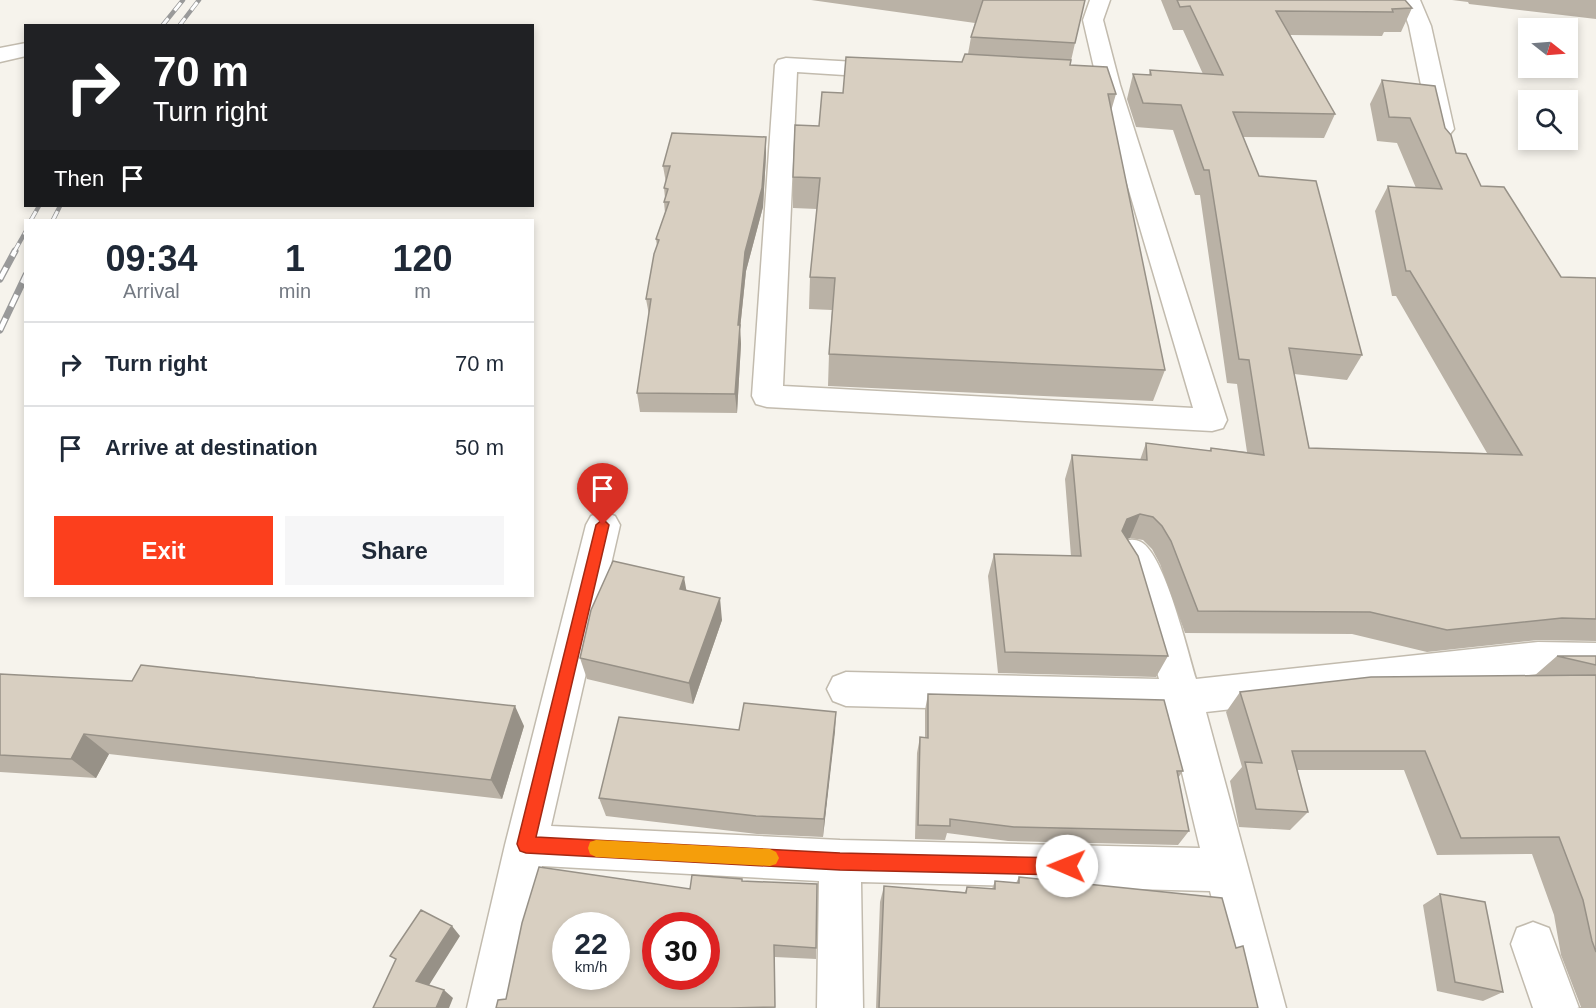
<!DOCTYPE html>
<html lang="en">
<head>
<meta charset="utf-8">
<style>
	body { margin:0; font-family:Helvetica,sans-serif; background:#f6f6f7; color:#1f2937; height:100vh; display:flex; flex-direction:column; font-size:22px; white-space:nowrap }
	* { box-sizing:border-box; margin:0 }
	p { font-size:20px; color:#747a83 }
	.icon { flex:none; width:33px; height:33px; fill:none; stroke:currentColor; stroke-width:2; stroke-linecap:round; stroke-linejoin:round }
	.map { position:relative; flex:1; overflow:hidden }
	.panel { position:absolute; left:24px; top:219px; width:510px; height:378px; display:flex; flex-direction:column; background:#fff; border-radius:0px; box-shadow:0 3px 9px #0003 }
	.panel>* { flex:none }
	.top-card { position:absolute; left:24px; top:24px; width:510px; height:183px; border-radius:0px; box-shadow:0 3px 9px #0003; background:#202124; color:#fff; overflow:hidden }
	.needle { width:39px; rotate:107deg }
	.tools { position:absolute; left:1518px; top:18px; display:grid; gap:12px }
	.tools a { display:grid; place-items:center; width:60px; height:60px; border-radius:0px; background:#fff; box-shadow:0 3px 9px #0003; font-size:30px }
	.speed { position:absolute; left:552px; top:912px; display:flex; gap:12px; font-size:30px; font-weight:700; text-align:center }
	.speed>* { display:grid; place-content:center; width:78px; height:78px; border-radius:50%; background:#fff; box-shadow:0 3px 9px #0003; line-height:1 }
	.speed small { font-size:15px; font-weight:400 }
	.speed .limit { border:9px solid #d22; background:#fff; color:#111 }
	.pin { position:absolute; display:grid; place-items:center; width:51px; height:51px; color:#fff; margin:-62px -26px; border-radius:50% 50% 50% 0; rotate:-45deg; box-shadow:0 0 6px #0007 }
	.pin .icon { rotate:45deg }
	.me { position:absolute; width:66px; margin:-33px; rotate:271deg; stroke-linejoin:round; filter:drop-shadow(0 0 4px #0008) }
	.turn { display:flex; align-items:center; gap:21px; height:126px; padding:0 30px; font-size:27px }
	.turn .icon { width:78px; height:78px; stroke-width:2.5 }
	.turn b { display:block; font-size:42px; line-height:51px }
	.then { display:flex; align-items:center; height:57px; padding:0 30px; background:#0003; gap:12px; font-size:22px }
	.eta { display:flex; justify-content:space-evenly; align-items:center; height:102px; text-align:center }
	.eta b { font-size:36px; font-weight:800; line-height:42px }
	.action { display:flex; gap:12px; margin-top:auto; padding:12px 30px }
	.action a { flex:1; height:69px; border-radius:0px; background:#fc3f1d; color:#fff; font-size:24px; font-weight:800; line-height:69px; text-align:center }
	.action a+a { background:#f6f6f7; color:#1f2937 }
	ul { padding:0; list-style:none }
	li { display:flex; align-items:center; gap:18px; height:84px; padding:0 30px; border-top:2px solid #e0e1e3 }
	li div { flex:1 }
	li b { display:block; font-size:22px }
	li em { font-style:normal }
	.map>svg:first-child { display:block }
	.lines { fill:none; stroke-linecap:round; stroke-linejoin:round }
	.minor-casing { stroke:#c2bbae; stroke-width:3 }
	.minor { fill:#fff; fill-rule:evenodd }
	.rail-far1-casing { stroke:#9a9a9a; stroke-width:4.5 }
	.rail-casing { stroke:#9a9a9a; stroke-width:7 }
	.rail-far1 { stroke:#fff; stroke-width:3; stroke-dasharray:10; stroke-linecap:butt }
	.rail { stroke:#fff; stroke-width:4.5; stroke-dasharray:13; stroke-linecap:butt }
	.wall { fill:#bab2a6 }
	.shaded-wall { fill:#979187 }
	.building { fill:#d8cfc1; stroke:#979187; stroke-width:1.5; fill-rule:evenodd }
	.route { fill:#fc3f1d; stroke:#a42913; stroke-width:1.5 }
	.slow { fill:#f59e0b }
</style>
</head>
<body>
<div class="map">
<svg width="1596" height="1008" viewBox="0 0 1596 1008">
	<rect width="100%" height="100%" fill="#f6f3ec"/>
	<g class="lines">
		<g class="minor-casing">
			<path id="minor" d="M 1090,0 L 1110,0 L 1103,20 L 1120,85 L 1227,420 L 1223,428 L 1212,431 L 767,407 L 756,404 L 752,396 L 775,65 L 778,60 L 786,58 L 891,64 L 899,66 L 902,71 L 899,76 L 891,78 L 797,72 L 783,386 L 1193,408 L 1098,85 L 1083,20 Z
				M 1400,0 L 1420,0 L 1431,26 L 1454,129 L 1450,134 L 1442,136 L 1434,134 L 1430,129 L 1409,26 Z
				M 26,43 L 26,56 L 0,62 L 0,48 Z
				M 603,512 L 615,516 L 620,525 L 551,826 L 840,840 L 1200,848 L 1168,714 L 846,706 L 833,701 L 827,689 L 833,677 L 846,672 L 1159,679 L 1130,578 L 1114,553 L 1119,543 C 1127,540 1133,538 1141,542 C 1165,555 1187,650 1196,679 L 1538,642 L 1596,643 L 1596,675 L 1538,674 L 1206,712 L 1286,1008 L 1240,1008 L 1210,891 L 861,882 L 863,1008 L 817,1008 L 819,881 L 542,866 L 513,1008 L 467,1008 L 505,845 L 586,525 L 591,516 Z
				M 1533,922 L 1549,928 L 1579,1008 L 1533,1008 L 1511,944 L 1517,928 Z"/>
		</g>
		<use href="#minor" class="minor"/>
		<g class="rail-far1-casing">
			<path id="rail-far1" d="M 162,26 L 183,0
				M 179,26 L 199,0
				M 31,220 L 39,206
				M 53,220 L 60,206
				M 14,252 L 26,231"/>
		</g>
		<g class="rail-casing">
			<path id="rail" d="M 0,279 L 15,251
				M 0,330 L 26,275"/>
		</g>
		<use href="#rail-far1" class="rail-far1"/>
		<use href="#rail" class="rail"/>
	</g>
	<path class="wall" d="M 811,0 L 1085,0 L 1070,65 L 1116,94 L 1111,111 L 1165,370 L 1153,401 L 828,386 L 829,354 L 832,310 L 809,309 L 810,277 L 817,209 L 793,208 L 793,177 L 819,126 L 843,93 L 962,62 L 968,54 L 971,37 L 975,23 Z
		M 1161,0 L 1405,0 L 1412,8 L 1401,32 L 1384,32 L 1382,36 L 1290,35 L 1335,114 L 1324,138 L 1243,137 L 1259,176 L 1362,355 L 1347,380 L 1294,374 L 1309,448 L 1487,453 L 1396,296 L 1392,296 L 1375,211 L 1388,186 L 1416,188 L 1397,143 L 1377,141 L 1370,104 L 1382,80 L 1445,128 L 1456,153 L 1481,186 L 1561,277 L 1596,278 L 1596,641 L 1538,640 L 1427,652 L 1352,634 L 1185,633 L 1160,564 L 1152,549 L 1143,540 L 1130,538 L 1127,539 L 1168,656 L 1156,677 L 998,673 L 988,576 L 994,554 L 1071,556 L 1065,479 L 1072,455 L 1140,460 L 1146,443 L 1209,451 L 1211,448 L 1247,452 L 1237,384 L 1227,383 L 1200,195 L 1195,195 L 1173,130 L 1136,127 L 1127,99 L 1133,74 L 1149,75 L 1150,70 L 1203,74 L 1183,30 L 1173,30 Z
		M 1452,0 L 1596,0 L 1596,19 L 1469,4 L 1468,2 Z
		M 766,137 L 766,155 L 763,207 L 746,271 L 740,329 L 741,344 L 737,413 L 640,412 L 637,393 L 649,315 L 646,299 L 657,246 L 656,239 L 665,213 L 664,202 L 665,198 L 664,188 L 666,183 L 663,166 Z
		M 687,591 L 722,620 L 693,704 L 587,679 L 580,658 Z
		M 1557,656 L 1596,656 L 1596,1008 L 1577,1008 L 1581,1007 L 1561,955 L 1554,915 L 1532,854 L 1437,855 L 1404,770 L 1297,770 L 1308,812 L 1290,830 L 1239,827 L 1230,781 L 1242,767 L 1226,712 L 1240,692 L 1534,676 Z
		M 0,674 L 524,726 L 502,799 L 109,754 L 96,778 L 0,772 Z
		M 928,694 L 1183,771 L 1178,778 L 1189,831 L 1178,845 L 1008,841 L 947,833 L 945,840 L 915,839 L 917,753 L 920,737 L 925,737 L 925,710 Z
		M 836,712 L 823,837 L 757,834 L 606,816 L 599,798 Z
		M 1019,877 L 1236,948 L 1258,1008 L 876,1008 L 880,902 L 884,886 L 965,892 L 967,887 L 992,889 L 995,881 L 1016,883 Z
		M 743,881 L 816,948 L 816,959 L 775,957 L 775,1008 L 496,1008 L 506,999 L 690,889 Z
		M 1440,894 L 1503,992 L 1483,1001 L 1437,991 L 1423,905 Z"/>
	<path class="shaded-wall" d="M 766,137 L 766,155 L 763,207 L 746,271 L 740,329 L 741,344 L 737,413 L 735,394 L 738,325 L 745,252 Z
		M 1140,514 L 1130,538 L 1117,542 L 1127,519 Z
		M 684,577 L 688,599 L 680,589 Z
		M 720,598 L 722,620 L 693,704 L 689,683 Z
		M 515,706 L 524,726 L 502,799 L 491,780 Z
		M 836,712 L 835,732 L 823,837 L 824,819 Z
		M 84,734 L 109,754 L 96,778 L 71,759 Z
		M 452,926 L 460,936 L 426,990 L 416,981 Z
		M 444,990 L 453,998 L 449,1008 L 436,1008 Z"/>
	<path class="building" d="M 983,0 L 1085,0 L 1075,43 L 971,37 Z
		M 1177,0 L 1405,0 L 1412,8 L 1392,9 L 1393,12 L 1276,11 L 1335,114 L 1233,112 L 1259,176 L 1316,181 L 1362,355 L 1289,348 L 1309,448 L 1522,455 L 1410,271 L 1406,271 L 1388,186 L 1442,189 L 1410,118 L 1389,117 L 1382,80 L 1435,86 L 1445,128 L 1451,135 L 1456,153 L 1466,154 L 1481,186 L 1504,187 L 1561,277 L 1596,278 L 1596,619 L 1562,618 L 1447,630 L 1370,612 L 1198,611 L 1171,541 L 1162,526 L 1153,517 L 1140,514 L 1127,519 L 1122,531 L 1138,556 L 1168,656 L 1005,652 L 994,554 L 1081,556 L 1072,455 L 1147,460 L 1146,443 L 1211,451 L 1211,448 L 1264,455 L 1249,360 L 1239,359 L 1209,170 L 1204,170 L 1181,105 L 1143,103 L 1133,74 L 1151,75 L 1150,70 L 1223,75 L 1190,6 L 1180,7 Z
		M 965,54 L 1071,60 L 1070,65 L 1107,67 L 1116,94 L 1108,94 L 1165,370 L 829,354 L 835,278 L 810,277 L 820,178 L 793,177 L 795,125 L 819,126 L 822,92 L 843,93 L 846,57 L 962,62 Z
		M 672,133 L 766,137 L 762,188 L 745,252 L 738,325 L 740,325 L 735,394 L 637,393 L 651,299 L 646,299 L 654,254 L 659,240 L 656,239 L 669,202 L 664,202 L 668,189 L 664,188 L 670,166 L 663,166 Z
		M 613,561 L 684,577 L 680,589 L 720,598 L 689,683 L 580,658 L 591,610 Z
		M 1557,656 L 1596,656 L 1596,665 Z
		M 141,665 L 515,706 L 491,780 L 84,734 L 71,759 L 0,755 L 0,674 L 132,681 Z
		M 1596,675 L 1596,952 L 1592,941 L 1583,900 L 1559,837 L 1461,838 L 1425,751 L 1292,751 L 1308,812 L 1256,809 L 1245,762 L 1262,763 L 1240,692 L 1371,677 Z
		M 928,694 L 1164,700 L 1183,771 L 1177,771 L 1189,831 L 1014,827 L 950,819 L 950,826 L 918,825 L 920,737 L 928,738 Z
		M 744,703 L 836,712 L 824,819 L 756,816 L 599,798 L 619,717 L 739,730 Z
		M 539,867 L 690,889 L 692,875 L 742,879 L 742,881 L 817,884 L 816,948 L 774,945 L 775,1007 L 729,1008 L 496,1008 L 498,1000 L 506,999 L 522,923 ZM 566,926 L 616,926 L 616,976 L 566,976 ZM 656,926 L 706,926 L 706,976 L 656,976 Z
		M 1019,877 L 1222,898 L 1236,948 L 1243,946 L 1258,1008 L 879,1008 L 884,886 L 966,893 L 967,887 L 995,889 L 995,881 L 1019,883 Z
		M 1440,894 L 1485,902 L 1503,992 L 1455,982 Z
		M 421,910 L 452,926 L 416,981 L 444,990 L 436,1008 L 373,1008 L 396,959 L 390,956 Z"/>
	<path class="route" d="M 603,519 L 609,525 L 536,837 L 840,853 L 1067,858 L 1073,860 L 1076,866 L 1073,872 L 1067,875 L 840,870 L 526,853 L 520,851 L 517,844 L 596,525 Z"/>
	<path class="slow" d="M 596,840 L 770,849 L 776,852 L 779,858 L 776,864 L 770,866 L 596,857 L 590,854 L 588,848 L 590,842 Z"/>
</svg>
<div class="tools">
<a><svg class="needle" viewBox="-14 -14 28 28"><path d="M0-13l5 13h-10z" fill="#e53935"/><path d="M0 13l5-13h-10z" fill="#747a83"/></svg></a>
<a><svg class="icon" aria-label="search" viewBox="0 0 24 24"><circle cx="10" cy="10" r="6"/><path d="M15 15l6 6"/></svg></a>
</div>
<div class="speed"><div>22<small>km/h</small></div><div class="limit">30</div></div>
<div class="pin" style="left:603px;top:525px;background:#d93025"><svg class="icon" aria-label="arrive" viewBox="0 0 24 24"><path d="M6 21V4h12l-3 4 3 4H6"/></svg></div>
<svg class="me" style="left:1067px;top:866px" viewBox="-20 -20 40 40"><circle r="19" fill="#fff"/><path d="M0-13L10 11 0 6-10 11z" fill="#fc3f1d"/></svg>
<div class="top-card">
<div class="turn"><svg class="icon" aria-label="right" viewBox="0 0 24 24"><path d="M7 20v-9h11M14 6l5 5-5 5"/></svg><div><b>70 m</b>Turn right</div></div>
<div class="then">Then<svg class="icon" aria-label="arrive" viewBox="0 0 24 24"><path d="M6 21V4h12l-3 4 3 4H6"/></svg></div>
</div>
<section class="panel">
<div class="eta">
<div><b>09:34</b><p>Arrival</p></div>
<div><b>1</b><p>min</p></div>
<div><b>120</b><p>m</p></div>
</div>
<ul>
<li><svg class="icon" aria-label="right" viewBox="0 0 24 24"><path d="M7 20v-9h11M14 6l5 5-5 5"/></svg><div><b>Turn right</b></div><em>70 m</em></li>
<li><svg class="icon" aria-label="arrive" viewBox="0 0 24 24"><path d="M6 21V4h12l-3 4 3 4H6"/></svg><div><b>Arrive at destination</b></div><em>50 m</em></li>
</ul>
<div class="action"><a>Exit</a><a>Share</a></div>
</section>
</div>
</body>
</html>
